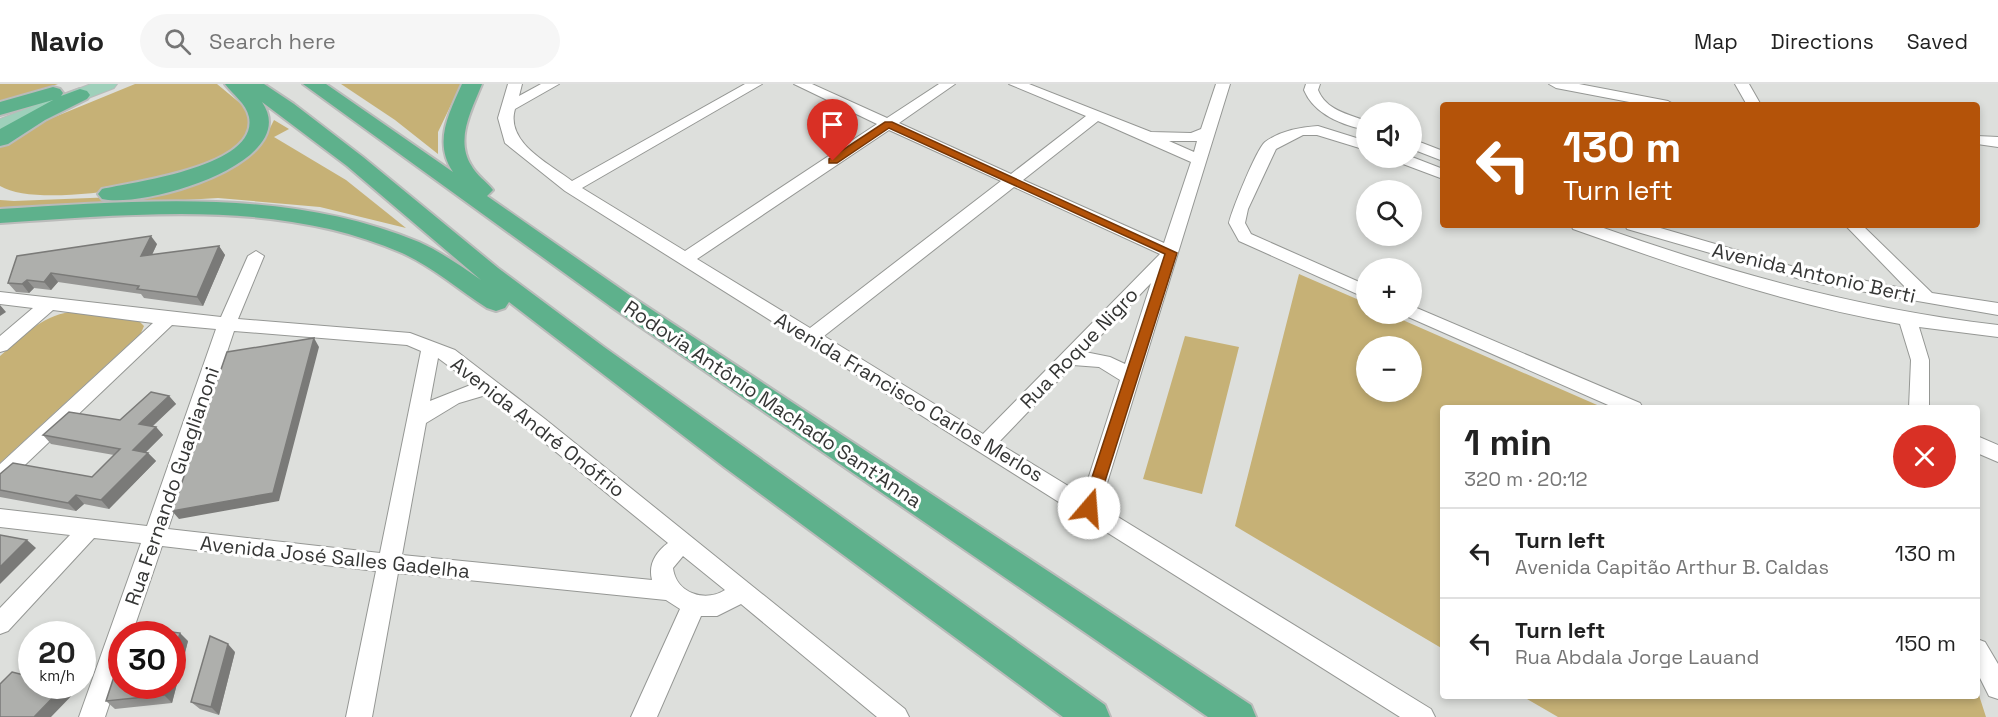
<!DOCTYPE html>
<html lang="en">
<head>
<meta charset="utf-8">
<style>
	body { margin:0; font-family:"Space Grotesk",sans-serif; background:#f6f6f6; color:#222; height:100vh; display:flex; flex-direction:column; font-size:22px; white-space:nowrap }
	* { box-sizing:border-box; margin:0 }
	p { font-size:20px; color:#767676 }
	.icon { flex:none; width:33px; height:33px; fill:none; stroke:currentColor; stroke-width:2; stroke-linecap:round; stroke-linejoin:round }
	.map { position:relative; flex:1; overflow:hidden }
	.details { position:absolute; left:1440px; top:321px; width:540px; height:294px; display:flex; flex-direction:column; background:#fff; border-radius:6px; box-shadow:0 3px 9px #0003 }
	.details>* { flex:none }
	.top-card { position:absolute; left:1440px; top:18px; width:540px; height:126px; border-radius:6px; box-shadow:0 3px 9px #0003; background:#b45309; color:#fff; overflow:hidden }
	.fabs { position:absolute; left:1356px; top:18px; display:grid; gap:12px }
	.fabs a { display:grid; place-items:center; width:66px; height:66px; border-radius:50%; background:#fff; box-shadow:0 3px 9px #0003; font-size:30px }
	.speed { position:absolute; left:18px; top:537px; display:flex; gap:12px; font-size:30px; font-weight:700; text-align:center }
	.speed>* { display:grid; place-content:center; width:78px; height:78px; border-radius:50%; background:#fff; box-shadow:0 3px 9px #0003; line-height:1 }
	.speed small { font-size:15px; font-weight:400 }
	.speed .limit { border:9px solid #d22; background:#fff; color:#111 }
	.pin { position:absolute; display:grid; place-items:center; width:51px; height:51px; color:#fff; margin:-62px -26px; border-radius:50% 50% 50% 0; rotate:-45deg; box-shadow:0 0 6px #0007 }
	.pin .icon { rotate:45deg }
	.me { position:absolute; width:66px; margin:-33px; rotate:18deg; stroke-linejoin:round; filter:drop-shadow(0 0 4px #0008) }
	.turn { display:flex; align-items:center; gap:21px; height:126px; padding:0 24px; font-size:27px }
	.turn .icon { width:78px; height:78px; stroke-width:2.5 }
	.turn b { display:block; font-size:42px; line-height:51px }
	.round { display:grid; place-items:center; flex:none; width:63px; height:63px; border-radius:32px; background:#f6f6f6 }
	.summary { display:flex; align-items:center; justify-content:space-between; height:102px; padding:0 24px }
	h1 { font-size:36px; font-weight:600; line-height:45px }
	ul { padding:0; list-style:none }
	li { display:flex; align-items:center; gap:18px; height:90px; padding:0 24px; border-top:2px solid #e0e0e0 }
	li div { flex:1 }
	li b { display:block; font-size:22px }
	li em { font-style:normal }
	header { display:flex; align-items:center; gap:36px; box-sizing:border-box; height:84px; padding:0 30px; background:#fff; border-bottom:2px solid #e0e0e0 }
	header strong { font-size:28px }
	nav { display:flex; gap:33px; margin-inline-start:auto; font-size:21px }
	.search { width:420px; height:54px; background:#f6f6f6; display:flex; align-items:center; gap:15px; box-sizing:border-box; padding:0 21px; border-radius:33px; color:#767676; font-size:22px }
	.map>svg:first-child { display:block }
	.green { fill:#c6b176; fill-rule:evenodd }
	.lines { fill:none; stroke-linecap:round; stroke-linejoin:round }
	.minor-casing { stroke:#959794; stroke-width:2 }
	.major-casing { stroke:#babbba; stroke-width:2 }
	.highway-casing { stroke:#babbba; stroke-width:4 }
	.minor { fill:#fff; fill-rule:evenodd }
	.major { fill:#9ed0ba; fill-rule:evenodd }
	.highway { fill:#5eb18c; fill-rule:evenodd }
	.wall { fill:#969694 }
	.shaded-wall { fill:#7a7a78 }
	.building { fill:#aeafac; stroke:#7a7a78; stroke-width:1.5 }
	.route { fill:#b45309; stroke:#753606; stroke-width:1.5 }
	.labels { text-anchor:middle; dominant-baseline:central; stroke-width:6; stroke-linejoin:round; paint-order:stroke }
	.street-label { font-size:20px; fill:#353635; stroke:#fff }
</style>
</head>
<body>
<header>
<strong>Navio</strong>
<div class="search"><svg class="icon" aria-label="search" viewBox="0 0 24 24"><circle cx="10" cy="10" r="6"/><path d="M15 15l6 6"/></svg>Search here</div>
<nav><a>Map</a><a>Directions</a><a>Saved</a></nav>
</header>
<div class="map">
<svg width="1998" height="633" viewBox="0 0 1998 633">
	<rect width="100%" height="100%" fill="#dddfdc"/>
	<path class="green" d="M 0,0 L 58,0 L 0,20 Z
		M 135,0 L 217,0 L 252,29 L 246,58 C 230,68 212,83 195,89 C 154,102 37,124 0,102 L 0,63 L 35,41 Z
		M 341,0 L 461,0 L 438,48 L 438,70 L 395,36 Z
		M 274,36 L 289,45 L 274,53 L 346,96 L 406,144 L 320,123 L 218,114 L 0,127 L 0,116 L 14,117 L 141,112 L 238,76 L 262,60 Z
		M 1299,190 L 1366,219 L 1366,230 L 1389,230 L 1604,324 L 1443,324 L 1443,565 L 1235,442 ZM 1366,262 L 1412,262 L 1412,308 L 1366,308 Z
		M 70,228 L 138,236 L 144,242 L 141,249 L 0,379 L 0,272 C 22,253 41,232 70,228 Z
		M 1185,252 L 1239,263 L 1202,410 L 1143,395 Z
		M 1977,605 L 1986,633 L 1558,633 L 1522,612 L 1977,612 Z"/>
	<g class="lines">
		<g class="minor-casing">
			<path id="minor" d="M 508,0 L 522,0 L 519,12 L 541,0 L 559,0 L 515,25 C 505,59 550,80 572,97 L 745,0 L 762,0 L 582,104 L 685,167 L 877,40 L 794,0 L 812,0 L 887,34 L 939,0 L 955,0 L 899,39 L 1011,90 L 1086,32 L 1009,0 L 1029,0 L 1151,48 L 1191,49 L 1201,45 L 1216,0 L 1230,0 L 1100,422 L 1431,625 L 1435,633 L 1400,633 L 565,107 L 505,59 L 498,34 ZM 1098,37 L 1191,78 L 1164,159 L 1023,96 ZM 889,46 L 1001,97 L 810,244 L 697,175 ZM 1169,57 L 1197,57 L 1194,68 ZM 1014,103 L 1160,170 L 983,350 L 824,252 ZM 1151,199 L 1125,280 L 1110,273 L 1085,268 ZM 1073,281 L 1099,283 L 1120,296 L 1083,411 L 998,359 Z
				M 1306,0 L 1320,0 L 1318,6 C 1326,26 1348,30 1366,37 L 1366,46 C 1342,41 1314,30 1304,6 Z
				M 1549,0 L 1579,0 L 1668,17 L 1675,21 L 1645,21 L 1556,4 Z
				M 1735,0 L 1749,0 L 1761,21 L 1747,21 Z
				M 1318,42 L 1366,57 L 1366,66 L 1317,51 L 1303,51 L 1276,65 L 1248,125 L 1245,139 L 1251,150 L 1366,201 L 1366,214 L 1239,157 L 1229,139 C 1232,126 1256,66 1265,58 C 1280,47 1300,43 1318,42 Z
				M 1977,52 L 1998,53 L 1998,63 L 1977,60 Z
				M 1412,55 L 1443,67 L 1443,77 L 1412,65 Z
				M 1412,73 L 1443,85 L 1443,95 L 1395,77 L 1392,74 Z
				M 1571,141 L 1595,141 C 1727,188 1859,225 1998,241 L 1998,253 L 1919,243 L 1929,276 L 1929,324 L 1909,324 L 1911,276 L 1900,240 C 1788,221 1680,183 1573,145 Z
				M 1625,141 L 1650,141 L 1791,182 L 1907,205 L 1845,141 L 1862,141 L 1932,209 L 1998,219 L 1998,231 L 1814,199 L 1627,145 Z
				M 256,167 L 264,172 L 238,235 L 410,249 L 455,266 L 545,335 L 905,625 L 909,633 L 877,633 L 741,520 L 717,532 L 701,532 L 657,633 L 631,633 L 680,525 L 666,516 L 398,489 L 372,633 L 346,633 L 376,487 L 162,462 L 132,550 L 122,550 L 122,582 L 105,633 L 79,633 L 141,459 L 94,454 L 8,547 L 0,550 L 0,524 L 70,451 L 0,443 L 0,425 L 147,442 L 216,245 L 172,241 L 7,398 L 0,400 L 0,380 L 153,239 L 53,226 L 7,266 L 0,268 L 0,252 L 33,224 L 0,220 L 0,208 L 221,233 L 248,172 ZM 234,247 L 407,261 L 421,267 L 380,469 L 168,445 ZM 438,274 L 473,300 L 430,317 ZM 486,311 L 668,459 C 656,468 648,480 652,496 L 402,471 L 426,339 L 459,319 ZM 683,472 L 725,506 C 705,519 676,509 673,484 Z
				M 1412,222 L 1640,319 L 1643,324 L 1615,324 L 1406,232 L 1404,230 L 1412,230 Z
				M 1977,352 L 1998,361 L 1998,378 L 1977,369 Z
				M 1977,555 L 1985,558 L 1998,580 L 1998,615 L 1989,612 L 1977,588 Z"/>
		</g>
		<g class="major-casing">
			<path id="major" d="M 91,0 L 117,0 L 114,4 L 0,48 L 0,35 Z"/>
		</g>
		<g class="highway-casing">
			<path id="highway" d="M 225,0 L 264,0 L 294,20 L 363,73 L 498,184 L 604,263 L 1105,621 L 1110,633 L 1063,633 L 724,383 L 509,218 L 505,224 L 496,227 L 487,224 C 459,206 433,183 402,169 C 277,114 133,131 0,139 L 0,125 C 140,117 286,103 419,158 C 441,168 461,182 481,196 L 347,82 L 262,18 C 304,79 142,125 102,115 L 98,110 L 102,105 C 132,98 259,83 249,33 C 246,19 233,11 225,0 Z
				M 303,0 L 326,0 L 453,88 C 433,59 449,29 462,0 L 482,0 C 472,25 455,55 471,81 C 476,91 486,97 493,106 L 487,112 L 628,210 L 1251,621 L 1256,633 L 1208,633 L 610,222 Z
				M 53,3 L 60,5 L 63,9 L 61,12 L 80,5 L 87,7 L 90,11 L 87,15 L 45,36 L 8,60 L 0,62 L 0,45 L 53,16 L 0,31 L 0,18 Z"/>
		</g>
		<use href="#minor" class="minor"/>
		<use href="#major" class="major"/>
		<use href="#highway" class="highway"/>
	</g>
	<path class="wall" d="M 157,160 L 152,171 L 219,162 L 225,171 L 203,222 L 144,214 L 141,210 L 58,198 L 51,206 L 34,204 L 29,209 L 16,208 L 8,199 Z
		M 169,312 L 176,320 L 153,342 L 156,343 L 163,351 L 146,368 L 148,369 L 156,377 L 109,425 L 84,420 L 76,427 L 0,413 L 0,390 L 92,393 L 114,371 L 51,360 L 43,351 L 120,336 Z
		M 188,557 L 172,619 L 115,625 L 106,617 Z
		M 235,568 L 219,631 L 200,625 L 191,618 Z"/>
	<path class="shaded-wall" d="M 151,152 L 157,160 L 147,181 L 141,172 Z
		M 219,162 L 225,171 L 203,222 L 197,213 Z
		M 51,189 L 58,198 L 51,206 L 44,198 Z
		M 27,196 L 34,204 L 29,209 L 22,200 Z
		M 0,221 L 6,228 L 0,232 Z
		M 314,254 L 319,263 L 279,417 L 179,435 L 172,427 Z
		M 169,312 L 176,320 L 146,348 L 139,340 Z
		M 156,343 L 163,351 L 140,374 L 133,366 Z
		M 148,369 L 156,377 L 109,425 L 101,416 Z
		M 76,411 L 84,420 L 76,427 L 68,419 Z
		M 27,456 L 36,464 L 0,500 L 0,483 Z
		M 180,549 L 188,557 L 172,619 L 164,611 L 166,602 L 172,602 L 172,577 Z
		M 228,560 L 235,568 L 219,631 L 211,623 Z
		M 64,602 L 81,602 L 51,633 L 34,633 Z"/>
	<path class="building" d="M 151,152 L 141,172 L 219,162 L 197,213 L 137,205 L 139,202 L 51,189 L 44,198 L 27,196 L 22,200 L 8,199 L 17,172 Z
		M 314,254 L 273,409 L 172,427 L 227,268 Z
		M 151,308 L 169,312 L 139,340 L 156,343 L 133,366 L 148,369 L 101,416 L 76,411 L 68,419 L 0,406 L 0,390 L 13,379 L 92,393 L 120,365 L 43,351 L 69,328 L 120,336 Z
		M 0,451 L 27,456 L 0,483 Z
		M 130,542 L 180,549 L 172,577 L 172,550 L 127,550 Z
		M 210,552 L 228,560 L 211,623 L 191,618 Z
		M 122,568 L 122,602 L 166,602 L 164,611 L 106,617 Z
		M 12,588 L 32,593 L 32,602 L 64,602 L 34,633 L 0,633 L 0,600 Z"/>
	<path class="route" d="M 885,38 L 892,38 L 1177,169 L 1095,429 L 1089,430 L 1082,424 L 1165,170 L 889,44 L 837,79 L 829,79 L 829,75 Z"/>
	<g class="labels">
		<g class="street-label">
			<text transform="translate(1814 189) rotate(13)">Avenida Antonio Berti</text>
			<text transform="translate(1079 264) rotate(-46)">Rua Roque Nigro</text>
			<text transform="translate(909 313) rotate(31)">Avenida Francisco Carlos Merlos</text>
			<text transform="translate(773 320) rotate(34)">Rodovia Antônio Machado Sant'Anna</text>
			<text transform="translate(538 343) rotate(38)">Avenida André Onófrio</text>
			<text transform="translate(172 402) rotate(-71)">Rua Fernando Guaglianoni</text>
			<text transform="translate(335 473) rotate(6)">Avenida José Salles Gadelha</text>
		</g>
	</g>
</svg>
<div class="fabs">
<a><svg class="icon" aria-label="sound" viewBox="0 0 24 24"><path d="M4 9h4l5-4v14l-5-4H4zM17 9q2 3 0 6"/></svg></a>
<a><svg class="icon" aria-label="search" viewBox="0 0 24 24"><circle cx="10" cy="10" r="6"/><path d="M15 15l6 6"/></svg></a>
<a>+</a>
<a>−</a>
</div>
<div class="speed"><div>20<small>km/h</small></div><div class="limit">30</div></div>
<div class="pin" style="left:833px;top:77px;background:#d93025"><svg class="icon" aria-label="arrive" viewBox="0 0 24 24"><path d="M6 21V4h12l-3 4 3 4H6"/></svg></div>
<svg class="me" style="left:1089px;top:424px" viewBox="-20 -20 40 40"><circle r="19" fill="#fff"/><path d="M0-13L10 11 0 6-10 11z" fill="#b45309"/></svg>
<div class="top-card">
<div class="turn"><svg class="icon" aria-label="left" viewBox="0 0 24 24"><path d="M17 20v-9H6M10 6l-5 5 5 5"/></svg><div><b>130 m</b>Turn left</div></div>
</div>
<section class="details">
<div class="summary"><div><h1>1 min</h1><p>320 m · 20:12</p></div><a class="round" style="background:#d93025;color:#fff"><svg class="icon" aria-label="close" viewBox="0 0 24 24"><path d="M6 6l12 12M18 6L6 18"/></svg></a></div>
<ul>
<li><svg class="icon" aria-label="left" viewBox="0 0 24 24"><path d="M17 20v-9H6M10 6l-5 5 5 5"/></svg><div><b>Turn left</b><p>Avenida Capitão Arthur B. Caldas</p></div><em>130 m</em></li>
<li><svg class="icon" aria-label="left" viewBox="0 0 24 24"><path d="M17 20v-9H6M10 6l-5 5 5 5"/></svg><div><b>Turn left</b><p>Rua Abdala Jorge Lauand</p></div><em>150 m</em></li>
</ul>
</section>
</div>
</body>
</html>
